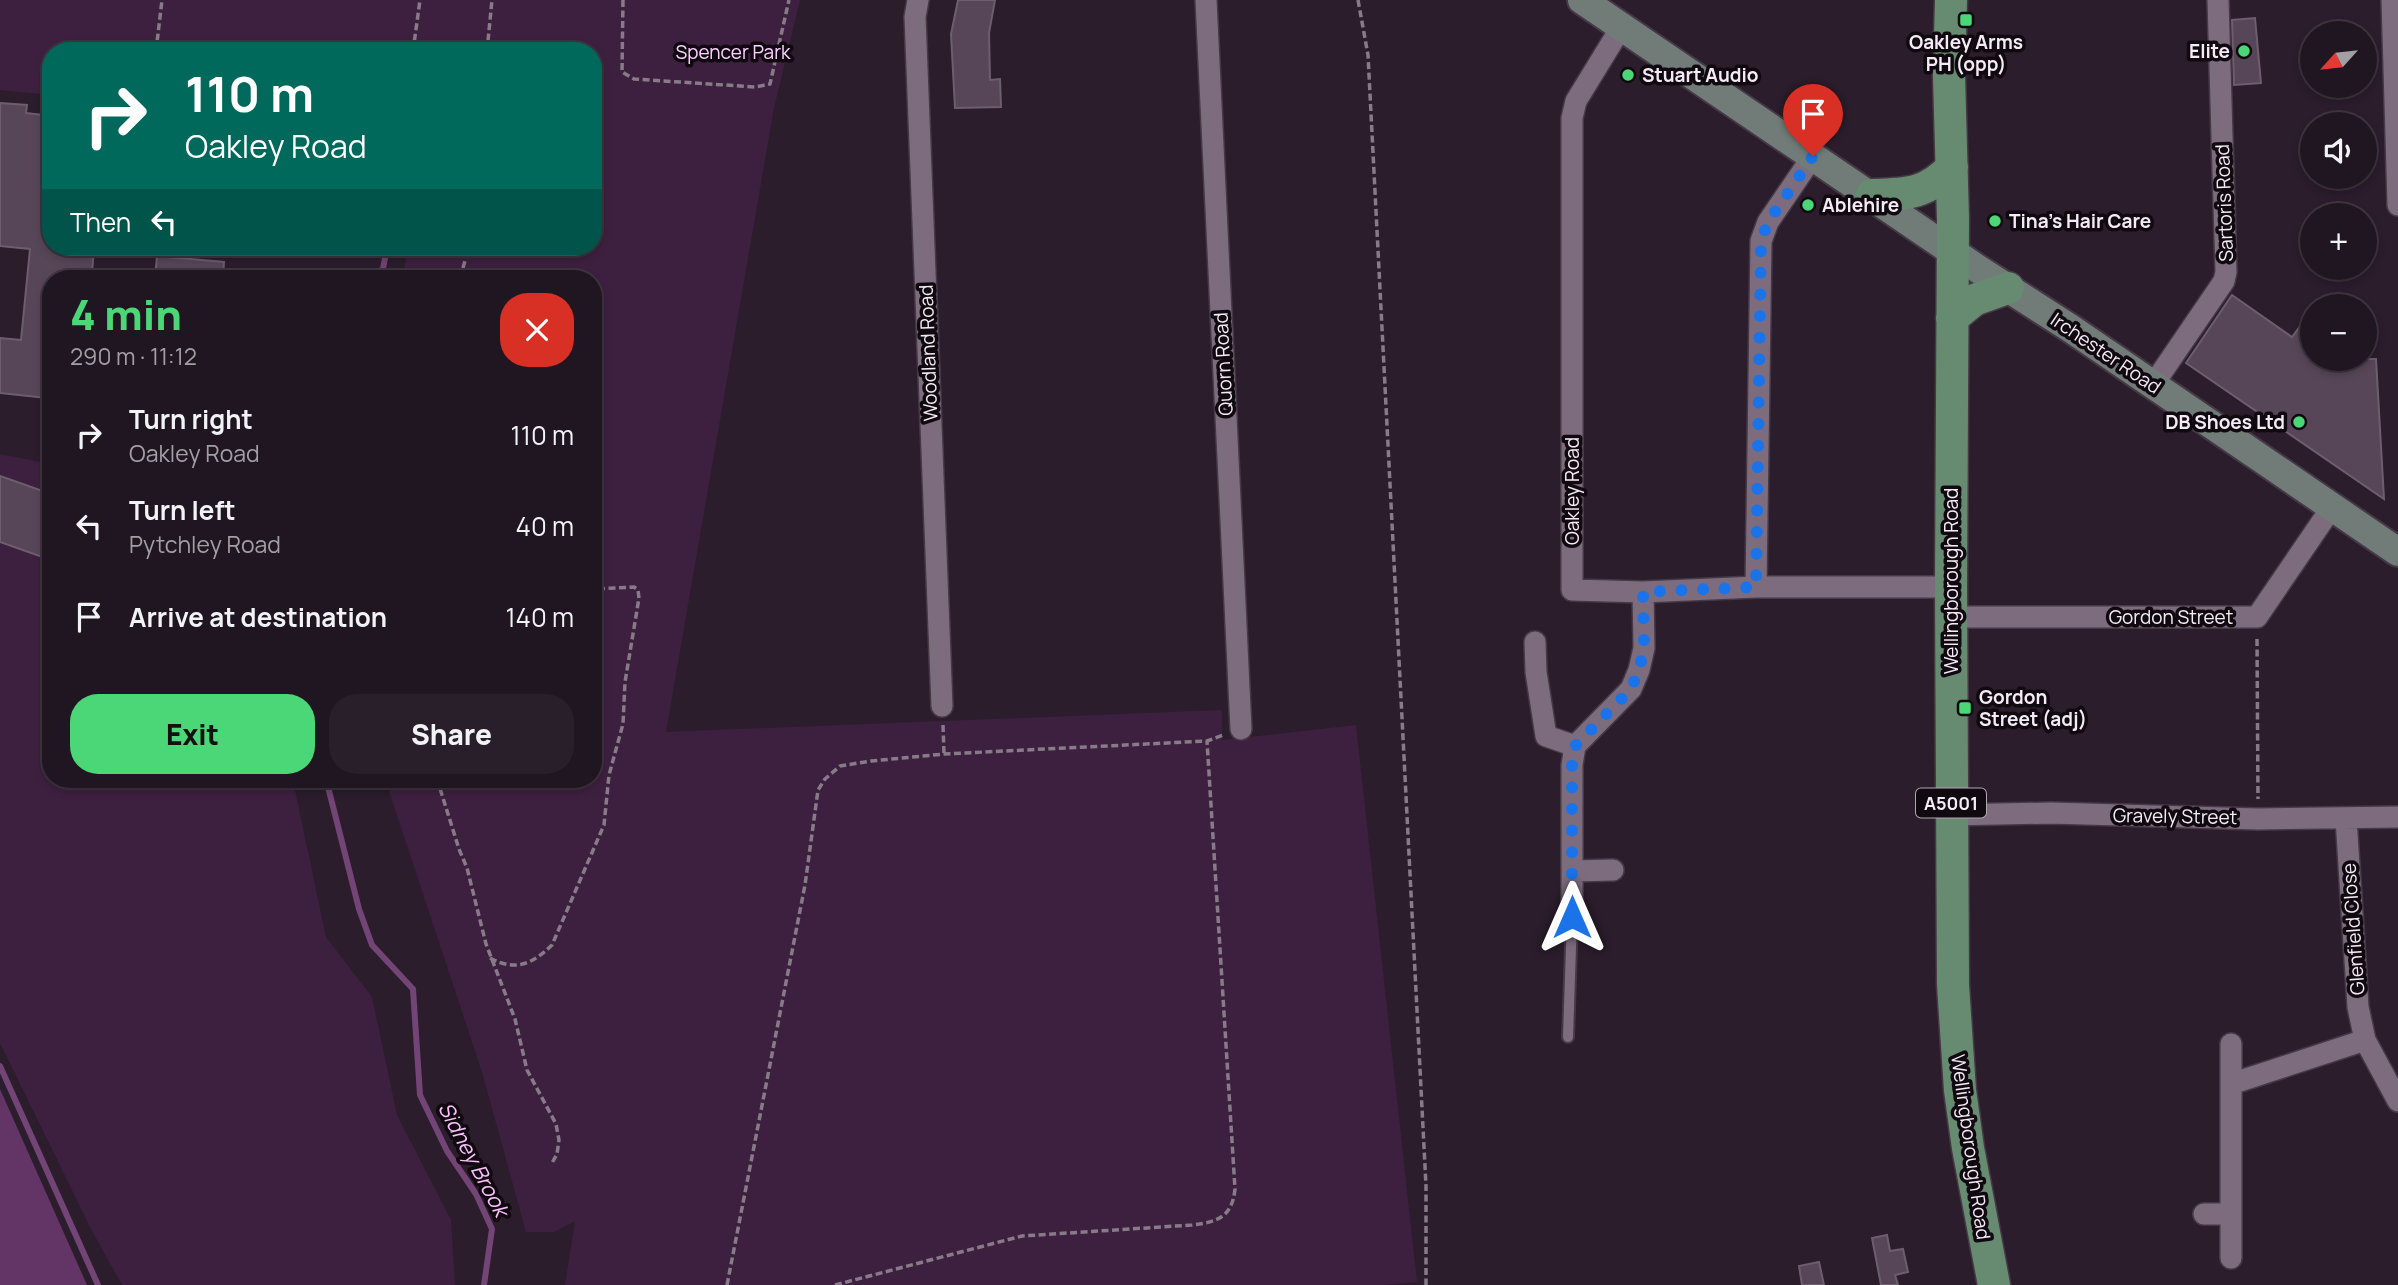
<!DOCTYPE html>
<html lang="en">
<head>
<meta charset="utf-8">
<style>
	body { margin:0; font-family:Manrope,sans-serif; background:#281f2a; color:#f1f3f6; height:100vh; display:flex; flex-direction:column; font-size:26px; white-space:nowrap }
	* { box-sizing:border-box; margin:0 }
	p { font-size:23px; color:#a29fa5 }
	.icon { flex:none; width:38px; height:38px; fill:none; stroke:currentColor; stroke-width:2; stroke-linecap:round; stroke-linejoin:round }
	.map { position:relative; flex:1; overflow:hidden }
	.sheet { position:absolute; left:42px; top:270px; width:560px; height:518px; display:flex; flex-direction:column; background:#201621; border-radius:28px; box-shadow:0 4px 10px #0003,0 0 0 2px #3d353f }
	.sheet>* { flex:none }
	.top-card { position:absolute; left:42px; top:42px; width:560px; height:214px; border-radius:28px; box-shadow:0 4px 10px #0003,0 0 0 2px #3d353f; background:#00695c; color:#fff; overflow:hidden }
	.needle { width:46px; rotate:243deg }
	.tools { position:absolute; left:2300px; top:21px; display:grid; gap:14px }
	.tools a { display:grid; place-items:center; width:77px; height:77px; border-radius:50%; background:#201621; box-shadow:0 4px 10px #0003,0 0 0 2px #3d353f; font-size:35px }
	.pin { position:absolute; display:grid; place-items:center; width:60px; height:60px; color:#fff; margin:-72px -30px; border-radius:50% 50% 50% 0; rotate:-45deg; box-shadow:0 0 7px #0007 }
	.pin .icon { rotate:45deg }
	.me { position:absolute; width:77px; margin:-38px; rotate:0deg; stroke-linejoin:round; filter:drop-shadow(0 0 5px #0008) }
	.turn { display:flex; align-items:center; gap:24px; height:147px; padding:0 28px; font-size:32px }
	.turn .icon { width:91px; height:91px; stroke-width:2.5 }
	.turn b { display:block; font-size:49px; line-height:60px }
	.then { display:flex; align-items:center; height:66px; padding:0 28px; background:#0003; gap:14px; font-size:26px }
	.round { display:grid; place-items:center; flex:none; width:74px; height:74px; border-radius:28px; background:#281f2a }
	.overview { display:flex; align-items:center; justify-content:space-between; height:119px; padding:0 28px }
	h1 { font-size:42px; font-weight:800; line-height:52px; color:#4bd677 }
	.action { display:flex; gap:14px; margin-top:auto; padding:14px 28px }
	.action a { flex:1; height:80px; border-radius:28px; background:#4bd677; color:#111; font-size:28px; font-weight:800; line-height:80px; text-align:center }
	.action a+a { background:#281f2a; color:#f1f3f6 }
	ul { padding:0; list-style:none }
	li { display:flex; align-items:center; gap:21px; height:91px; padding:0 28px }
	li div { flex:1 }
	li b { display:block; font-size:26px }
	li em { font-style:normal }
	.map>svg:first-child { display:block }
	.green { fill:#3d203f }
	.forest { fill:#633566 }
	.lines { fill:none; stroke-linecap:round; stroke-linejoin:round }
	.stream { stroke:#734476; stroke-width:6 }
	.building { fill:#574657; stroke:#6e5d6e; stroke-width:2 }
	.lane-casing { stroke:#453946; stroke-width:14 }
	.street-casing { stroke:#453946; stroke-width:24 }
	.secondary-casing { stroke:#453946; stroke-width:32 }
	.primary-casing { stroke:#453946; stroke-width:35 }
	.path { stroke:#877b88; stroke-width:3.5; stroke-dasharray:7 3.5; stroke-linecap:butt }
	.lane { stroke:#7d6c7e; stroke-width:10 }
	.street { stroke:#7d6c7e; stroke-width:21 }
	.secondary { stroke:#717c78; stroke-width:28 }
	.primary { stroke:#668b71; stroke-width:32 }
	.route { stroke:#1a73e8; stroke-width:12; stroke-dasharray:0 21.6 }
	.poi-dot { fill:#4bd677; stroke:#100910; stroke-width:2.5 }
	.labels { text-anchor:middle; dominant-baseline:central; stroke-width:7; stroke-linejoin:round; paint-order:stroke }
	.shield { fill:#100910; stroke:#b0a7b1; stroke-width:2 }
	.shield-label { font-size:18px; font-weight:bold; fill:#f5ebf6 }
	.poi-label { font-size:19px; font-weight:bold; fill:#f5ebf6; stroke:#100910; text-anchor:start }
	.park-label { font-size:19px; fill:#fdd2ff; stroke:#100910 }
	.street-label { font-size:19px; fill:#f5ebf6; stroke:#100910 }
	.water-label { font-size:21px; font-style:italic; fill:#fac1fd; stroke:#100910 }
</style>
</head>
<body>
<div class="map">
<svg width="2398" height="1285" viewBox="0 0 2398 1285">
	<rect width="100%" height="100%" fill="#2b1d2c"/>
	<path class="green" d="M 0,0 L 800,0 L 774,108 L 666,732 L 1222,710 L 1222,740 L 1356,725 L 1417,1282 L 1383,1285 L 565,1285 L 575,1221 L 554,1232 L 526,1232 L 482,1072 L 385,779 L 593,779 L 593,278 L 403,278 L 406,258 L 424,247 L 593,247 L 593,51 L 51,51 L 51,95 L 0,90 Z
		M 0,454 L 51,464 L 51,779 L 289,779 L 295,790 L 326,937 L 372,997 L 397,1115 L 451,1220 L 455,1285 L 122,1285 L 91,1229 L 0,1043 Z"/>
	<path class="forest" d="M 0,1089 L 87,1285 L 0,1285 Z"/>
	<g class="lines">
		<path class="stream" d="M 369,278 L 383,269 L 387,247
			M 326,779 L 359,909 L 372,945 L 413,989 L 420,1095 L 447,1151 L 476,1194 L 492,1229 L 484,1285
			M 0,1066 L 98,1285"/>
	</g>
	<path class="building" d="M 958,0 L 995,0 L 989,33 L 990,80 L 1000,79 L 1001,107 L 955,108 L 951,34 Z
		M 2255,18 L 2261,83 L 2234,85 L 2232,20 Z
		M 0,103 L 27,105 L 26,113 L 51,116 L 51,247 L 94,247 L 92,274 L 72,272 L 71,278 L 51,278 L 51,352 L 46,398 L 0,393 L 0,338 L 21,340 L 30,249 L 0,246 Z
		M 157,256 L 224,262 L 223,278 L 155,278 Z
		M 2232,295 L 2292,337 L 2312,310 L 2312,359 L 2376,359 L 2384,499 L 2186,363 Z
		M 0,476 L 51,494 L 51,560 L 0,542 Z
		M 1887,1235 L 1890,1251 L 1903,1249 L 1908,1272 L 1895,1275 L 1898,1285 L 1881,1285 L 1872,1238 Z
		M 1819,1262 L 1824,1285 L 1802,1285 L 1799,1266 Z"/>
	<g class="lines">
		<g class="lane-casing">
			<path id="lane" d="M 1568,1037 L 1572,917"/>
		</g>
		<g class="street-casing">
			<path id="street" d="M 918,0 L 915,17 L 942,706
				M 1206,0 L 1241,729
				M 2392,0 L 2398,205
				M 1622,26 L 1576,101 L 1572,118 L 1572,590 L 1643,592 L 1756,587 L 1951,587
				M 2153,385 L 2224,281 L 2226,272 L 2218,0
				M 1756,587 L 1761,241 L 1768,222 L 1813,156
				M 1951,617 L 2257,617 L 2332,507
				M 1535,642 L 1536,672 L 1546,736 L 1575,746
				M 1951,815 L 2051,813 L 2258,819 L 2398,817
				M 2346,818 L 2358,1007 L 2365,1040 L 2398,1101
				M 1572,871 L 1613,870
				M 1572,917 L 1572,765 L 1575,746 L 1631,689 L 1639,670 L 1644,648 L 1643,592
				M 2231,1044 L 2231,1084
				M 2204,1214 L 2230,1214
				M 2231,1258 L 2231,1084 L 2365,1040"/>
		</g>
		<g class="secondary-casing">
			<path id="secondary" d="M 1582,0 L 1978,269 L 2070,328 L 2398,552"/>
		</g>
		<g class="primary-casing">
			<path id="primary" d="M 1951,0 L 1949,76 L 1953,219 L 1951,587 L 1953,985 L 1960,1090 L 1968,1148 L 1994,1285
				M 1872,195 C 1907,194 1927,194 1952,167
				M 1952,318 L 1974,300 L 2008,288"/>
		</g>
		<path class="path" d="M 623,0 L 622,72 L 634,79 L 755,87 L 770,84 L 789,0
			M 1358,0 L 1368,55 L 1426,1186 L 1426,1285
			M 156,51 L 162,0
			M 413,51 L 420,0
			M 487,51 L 492,0
			M 460,278 L 469,247
			M 2257,639 L 2258,799
			M 943,725 L 944,754
			M 437,779 L 459,849 L 467,868 L 486,944 L 515,1019 L 527,1070 L 556,1124 L 559,1140 L 557,1154 L 552,1163
			M 490,958 C 516,972 532,964 552,945 L 604,825 L 609,775 L 623,724 L 625,682 L 639,598 L 638,590 L 634,587 L 593,589
			M 727,1285 L 805,885 L 818,790 L 825,779 L 840,766 L 871,761 L 944,754 L 1207,741 L 1223,735
			M 835,1285 L 1022,1236 L 1192,1225 C 1218,1222 1232,1217 1235,1189 L 1207,741"/>
		<use href="#lane" class="lane"/>
		<use href="#street" class="street"/>
		<use href="#secondary" class="secondary"/>
		<use href="#primary" class="primary"/>
	</g>
	<g class="lines">
		<path class="route" d="M 1572,917 L 1572,765 L 1575,746 L 1631,689 L 1639,670 L 1644,648 L 1643,592 L 1756,587 L 1761,241 L 1768,222 L 1813,156"/>
	</g>
	<g class="poi-dot">
		<rect x="1959" y="13" width="14" height="14" rx="3.5"/>
		<circle cx="2244" cy="51" r="7"/>
		<circle cx="1628" cy="75" r="7"/>
		<circle cx="1808" cy="205" r="7"/>
		<circle cx="1995" cy="221" r="7"/>
		<circle cx="2299" cy="422" r="7"/>
		<rect x="1958" y="701" width="14" height="14" rx="3.5"/>
	</g>
	<g class="labels">
		<rect class="shield" x="1916" y="788.5" width="70" height="29" rx="5"/>
		<g class="shield-label">
			<text x="1951" y="803">A5001</text>
		</g>
		<g class="poi-label">
			<text x="1966" y="42" text-anchor="middle">Oakley Arms<tspan x="1966" dy="22">PH (opp)</tspan></text>
			<text x="2230" y="51" text-anchor="end">Elite</text>
			<text x="1642" y="75">Stuart Audio</text>
			<text x="1822" y="205">Ablehire</text>
			<text x="2009" y="221">Tina's Hair Care</text>
			<text x="2285" y="422" text-anchor="end">DB Shoes Ltd</text>
			<text x="1979" y="697">Gordon<tspan x="1979" dy="22">Street (adj)</tspan></text>
		</g>
		<g class="park-label">
			<text x="733" y="52">Spencer Park</text>
		</g>
		<g class="street-label">
			<text transform="translate(2224 203) rotate(-92)">Sartoris Road</text>
			<text transform="translate(928 353) rotate(-92)">Woodland Road</text>
			<text transform="translate(2106 353) rotate(34)">Irchester Road</text>
			<text transform="translate(1223 364) rotate(-93)">Quorn Road</text>
			<text transform="translate(1572 491) rotate(-90)">Oakley Road</text>
			<text transform="translate(1951 581) rotate(-90)">Wellingborough Road</text>
			<text x="2171" y="617">Gordon Street</text>
			<text transform="translate(2175 816) rotate(1)">Gravely Street</text>
			<text transform="translate(2353 929) rotate(-94)">Glenfield Close</text>
			<text transform="translate(1971 1147) rotate(82)">Wellingborough Road</text>
		</g>
		<g class="water-label">
			<text transform="translate(474 1159) rotate(62)">Sidney Brook</text>
		</g>
	</g>
</svg>
<div class="tools">
<a><svg class="needle" viewBox="-14 -14 28 28"><path d="M0-13l5 13h-10z" fill="#e53935"/><path d="M0 13l5-13h-10z" fill="#a29fa5"/></svg></a>
<a><svg class="icon" aria-label="sound" viewBox="0 0 24 24"><path d="M4 9h4l5-4v14l-5-4H4zM17 9q2 3 0 6"/></svg></a>
<a>+</a>
<a>−</a>
</div>
<div class="pin" style="left:1813px;top:156px;background:#d93025"><svg class="icon" aria-label="arrive" viewBox="0 0 24 24"><path d="M6 21V4h12l-3 4 3 4H6"/></svg></div>
<svg class="me" style="left:1572px;top:917px" viewBox="-20 -20 40 40"><path d="M0-17L14 15 0 8-14 15z" fill="#1a73e8" stroke="#fff" stroke-width="4"/></svg>
<div class="top-card">
<div class="turn"><svg class="icon" aria-label="right" viewBox="0 0 24 24"><path d="M7 20v-9h11M14 6l5 5-5 5"/></svg><div><b>110 m</b>Oakley Road</div></div>
<div class="then">Then<svg class="icon" aria-label="left" viewBox="0 0 24 24"><path d="M17 20v-9H6M10 6l-5 5 5 5"/></svg></div>
</div>
<section class="sheet">
<div class="overview"><div><h1>4 min</h1><p>290 m · 11:12</p></div><a class="round" style="background:#d93025;color:#fff"><svg class="icon" aria-label="close" viewBox="0 0 24 24"><path d="M6 6l12 12M18 6L6 18"/></svg></a></div>
<ul>
<li><svg class="icon" aria-label="right" viewBox="0 0 24 24"><path d="M7 20v-9h11M14 6l5 5-5 5"/></svg><div><b>Turn right</b><p>Oakley Road</p></div><em>110 m</em></li>
<li><svg class="icon" aria-label="left" viewBox="0 0 24 24"><path d="M17 20v-9H6M10 6l-5 5 5 5"/></svg><div><b>Turn left</b><p>Pytchley Road</p></div><em>40 m</em></li>
<li><svg class="icon" aria-label="arrive" viewBox="0 0 24 24"><path d="M6 21V4h12l-3 4 3 4H6"/></svg><div><b>Arrive at destination</b></div><em>140 m</em></li>
</ul>
<div class="action"><a>Exit</a><a>Share</a></div>
</section>
</div>
</body>
</html>
